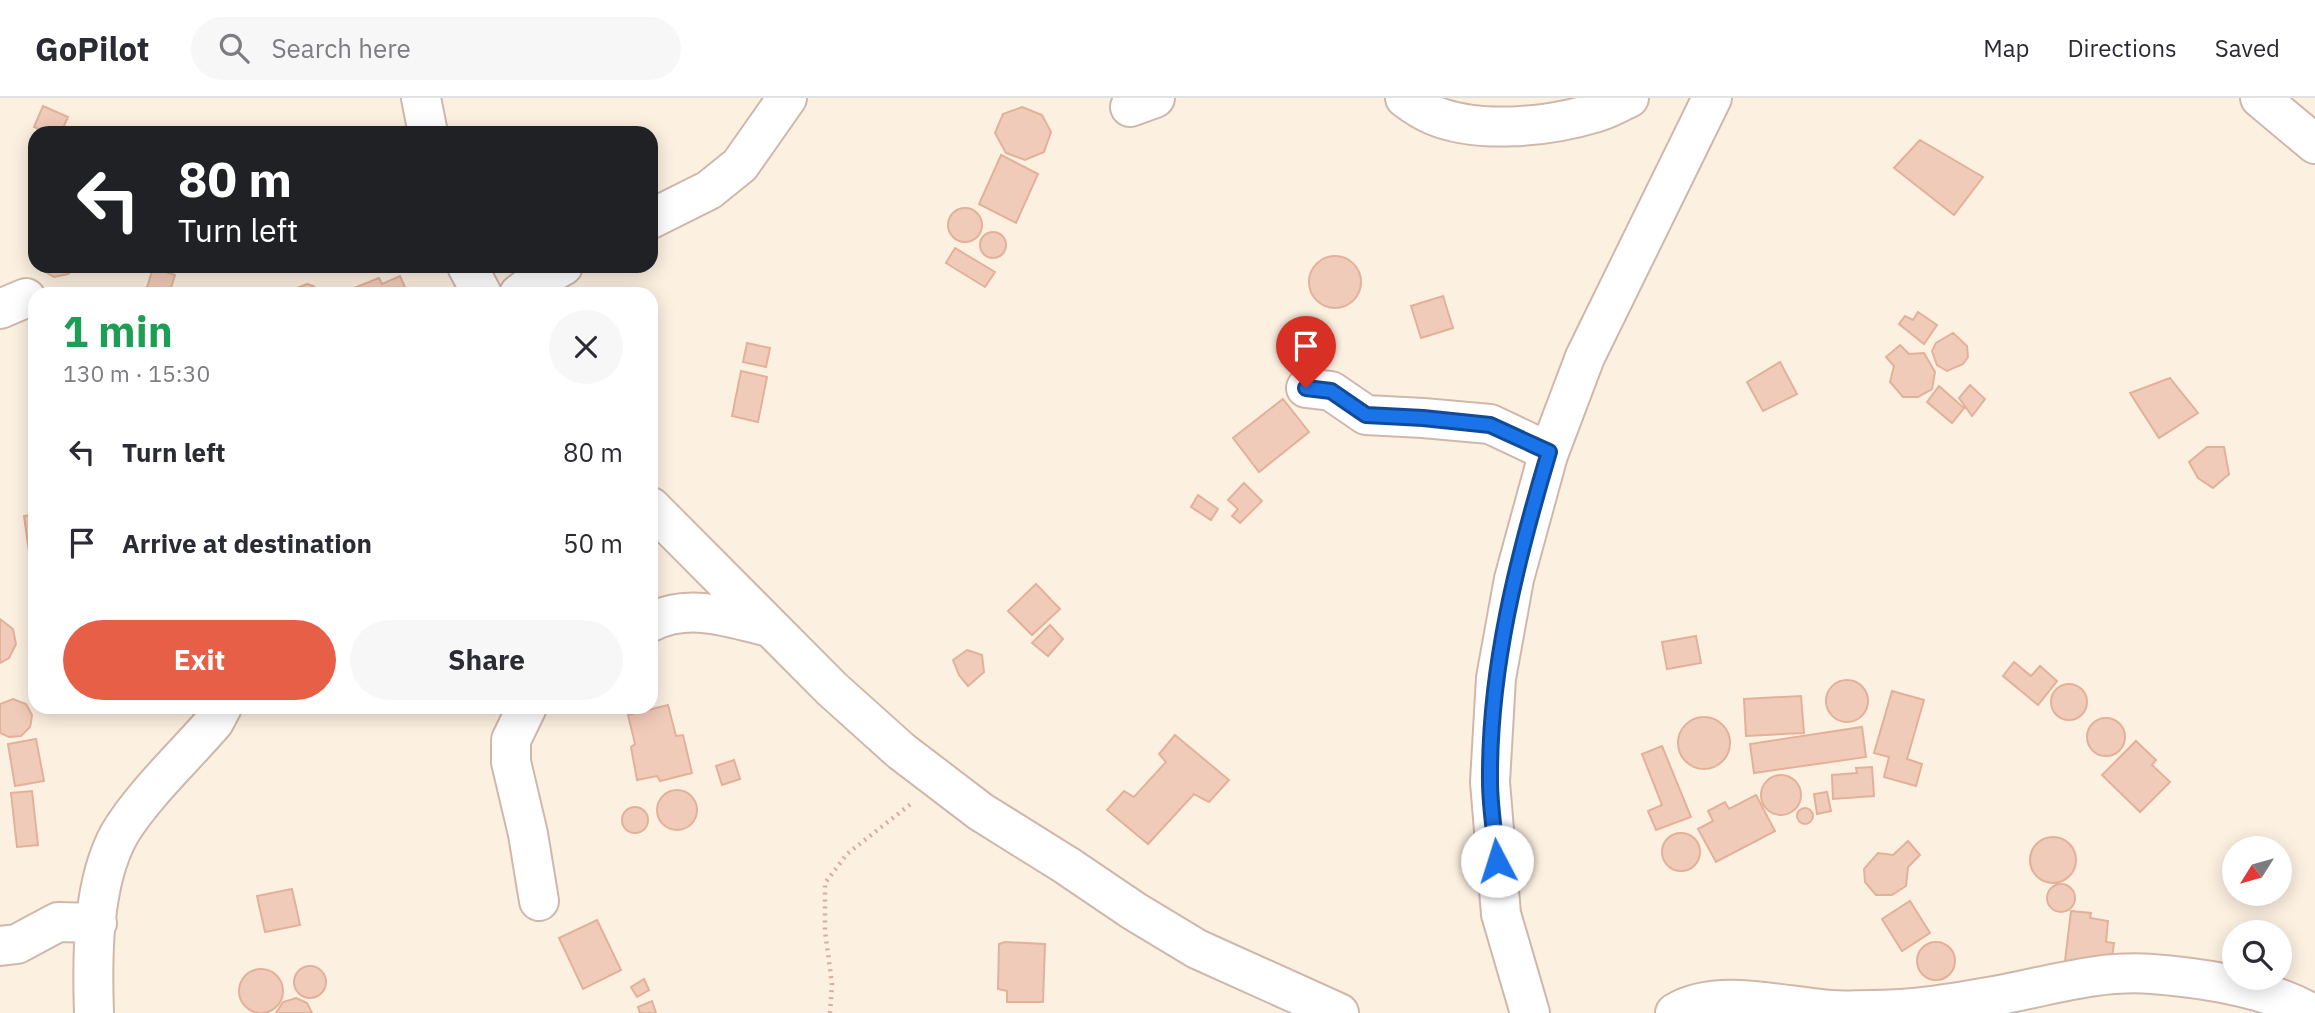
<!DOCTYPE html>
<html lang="en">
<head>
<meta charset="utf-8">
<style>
	body { margin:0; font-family:"IBM Plex Sans",sans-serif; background:#f7f7f7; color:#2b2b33; height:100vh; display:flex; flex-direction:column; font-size:26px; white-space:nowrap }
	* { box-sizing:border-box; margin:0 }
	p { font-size:23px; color:#7c7c81 }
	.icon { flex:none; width:38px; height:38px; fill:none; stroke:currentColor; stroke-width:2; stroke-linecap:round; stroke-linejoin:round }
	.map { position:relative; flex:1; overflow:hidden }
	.side { position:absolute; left:28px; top:189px; width:630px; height:427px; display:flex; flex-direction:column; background:#fff; border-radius:21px; box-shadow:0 4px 18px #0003 }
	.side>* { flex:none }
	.guide { position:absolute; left:28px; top:28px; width:630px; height:147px; border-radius:21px; box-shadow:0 4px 18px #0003; background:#202124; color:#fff; overflow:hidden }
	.needle { width:46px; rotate:233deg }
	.fabs { position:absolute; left:2222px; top:738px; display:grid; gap:14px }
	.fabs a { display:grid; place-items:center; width:70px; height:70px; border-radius:50%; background:#fff; box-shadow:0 4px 18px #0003; font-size:35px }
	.pin { position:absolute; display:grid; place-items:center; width:60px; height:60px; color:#fff; margin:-72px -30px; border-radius:50% 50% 50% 0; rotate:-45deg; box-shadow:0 0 7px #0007 }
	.pin .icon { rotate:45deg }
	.me { position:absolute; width:77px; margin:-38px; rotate:355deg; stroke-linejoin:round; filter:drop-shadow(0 0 5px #0008) }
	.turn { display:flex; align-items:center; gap:24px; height:147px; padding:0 35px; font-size:32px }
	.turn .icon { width:91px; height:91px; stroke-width:2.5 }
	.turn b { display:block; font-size:49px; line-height:60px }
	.round { display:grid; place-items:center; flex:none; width:74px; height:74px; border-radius:37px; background:#f7f7f7 }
	.headline { display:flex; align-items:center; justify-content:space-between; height:119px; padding:0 35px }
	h1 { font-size:42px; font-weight:700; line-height:52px; color:#1e9e55 }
	.button { display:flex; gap:14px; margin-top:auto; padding:14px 35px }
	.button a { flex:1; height:80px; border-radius:42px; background:#e65f46; color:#fff; font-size:28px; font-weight:700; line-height:80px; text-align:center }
	.button a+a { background:#f7f7f7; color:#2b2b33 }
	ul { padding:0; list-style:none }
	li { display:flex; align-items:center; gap:21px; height:91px; padding:0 35px }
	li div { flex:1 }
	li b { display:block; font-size:26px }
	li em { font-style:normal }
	header { display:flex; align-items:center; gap:42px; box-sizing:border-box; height:98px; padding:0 35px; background:#fff; border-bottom:2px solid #e1e1e2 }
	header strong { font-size:33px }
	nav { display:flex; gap:38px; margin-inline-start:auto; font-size:24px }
	.search { width:490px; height:63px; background:#f7f7f7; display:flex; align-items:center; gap:18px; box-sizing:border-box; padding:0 24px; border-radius:38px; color:#7c7c81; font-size:26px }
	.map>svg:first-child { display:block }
	.building { fill:#f1cbb9; stroke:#e3b199; stroke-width:2 }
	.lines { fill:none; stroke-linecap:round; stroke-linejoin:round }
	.minor-casing { stroke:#cfb8ab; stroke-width:42 }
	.path { stroke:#d5af9c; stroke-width:4.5; stroke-dasharray:2 5; stroke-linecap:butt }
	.minor { stroke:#fff; stroke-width:38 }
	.route-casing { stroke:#114b97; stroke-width:18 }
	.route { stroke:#1a73e8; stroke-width:12 }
</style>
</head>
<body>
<header>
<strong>GoPilot</strong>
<div class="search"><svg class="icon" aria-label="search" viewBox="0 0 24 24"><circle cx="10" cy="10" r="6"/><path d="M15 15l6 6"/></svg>Search here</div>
<nav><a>Map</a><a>Directions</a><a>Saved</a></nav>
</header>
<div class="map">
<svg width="2315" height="915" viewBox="0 0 2315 915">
	<rect width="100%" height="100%" fill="#fcf0e1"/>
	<path class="building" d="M 43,8 L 68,19 L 61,35 L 37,35 L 39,31 L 34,29 Z
		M 1022,9 L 1042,17 L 1051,34 L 1044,54 L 1025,62 L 1006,55 L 995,35 L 1003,16 Z
		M 1920,42 L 1983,79 L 1954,117 L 1894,70 Z
		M 1001,57 L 1038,76 L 1016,125 L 979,106 Z
		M948 127a17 17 0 1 1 34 0a17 17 0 1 1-34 0Z
		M980 147a13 13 0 1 1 26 0a13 13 0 1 1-26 0Z
		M 955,150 L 995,174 L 985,189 L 946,165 Z
		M1309 184a26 26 0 1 1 52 0a26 26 0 1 1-52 0Z
		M 39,168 L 77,168 L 68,176 L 54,179 L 42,172 Z
		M 153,170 L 175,177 L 169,196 L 145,196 Z
		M 400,178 L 408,196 L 339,196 L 379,180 L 382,186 Z
		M 307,186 L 313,188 L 323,196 L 290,196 L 294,191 Z
		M 1443,198 L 1453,230 L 1421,240 L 1411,208 Z
		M 1918,214 L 1937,227 L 1924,246 L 1899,226 L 1905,218 L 1913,222 Z
		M 1953,235 L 1967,248 L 1968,259 L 1963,266 L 1947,273 L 1937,267 L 1932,253 L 1936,245 Z
		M 747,245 L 770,250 L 766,269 L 743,264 Z
		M 1900,247 L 1909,256 L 1924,255 L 1935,274 L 1932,291 L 1918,299 L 1903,299 L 1890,284 L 1894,268 L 1886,259 Z
		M 1780,264 L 1797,296 L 1763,313 L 1747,284 Z
		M 741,273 L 767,279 L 758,324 L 732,318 Z
		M 2170,280 L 2198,315 L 2159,340 L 2130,295 Z
		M 1970,287 L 1985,301 L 1972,318 L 1959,300 Z
		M 1939,288 L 1964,310 L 1952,325 L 1927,304 Z
		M 1283,301 L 1309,334 L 1259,374 L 1233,340 Z
		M 2207,349 L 2224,349 L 2229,376 L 2213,390 L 2198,380 L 2189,364 Z
		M 1244,385 L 1262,403 L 1240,425 L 1232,418 L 1238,411 L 1228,402 Z
		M 1198,397 L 1218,411 L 1211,422 L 1191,409 Z
		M 35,417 L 35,490 L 34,490 L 24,418 Z
		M 1036,486 L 1060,511 L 1032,537 L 1008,513 Z
		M 0,521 L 13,531 L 16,546 L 9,560 L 0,565 Z
		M 1050,527 L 1063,541 L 1048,558 L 1032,545 Z
		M 1696,538 L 1701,565 L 1667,571 L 1662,544 Z
		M 967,552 L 982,557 L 984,574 L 968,588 L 959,577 L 953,562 Z
		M 2014,564 L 2031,578 L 2040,568 L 2057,583 L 2038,607 L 2003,578 Z
		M1826 603a21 21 0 1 1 42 0a21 21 0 1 1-42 0Z
		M2051 604a18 18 0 1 1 36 0a18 18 0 1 1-36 0Z
		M 1892,593 L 1924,602 L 1907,661 L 1922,666 L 1916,688 L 1884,679 L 1889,659 L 1874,655 Z
		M 1801,598 L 1804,635 L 1746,638 L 1744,601 Z
		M 13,601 L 26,606 L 32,617 L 31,624 L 30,629 L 21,638 L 9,639 L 0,635 L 0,606 Z
		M 668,607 L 676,638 L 683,637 L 692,675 L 660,683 L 657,678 L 637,682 L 631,649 L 635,646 L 628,617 Z
		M1678 645a26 26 0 1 1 52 0a26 26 0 1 1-52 0Z
		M2087 639a19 19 0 1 1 38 0a19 19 0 1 1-38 0Z
		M 1862,629 L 1866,659 L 1754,675 L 1750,646 Z
		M 1175,637 L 1229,682 L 1209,704 L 1194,696 L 1148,746 L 1107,712 L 1124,693 L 1134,699 L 1166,664 L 1159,656 Z
		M 36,641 L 44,683 L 15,688 L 8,646 Z
		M 2136,643 L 2156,662 L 2152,667 L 2170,684 L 2140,714 L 2102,677 Z
		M 1662,648 L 1691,719 L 1656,732 L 1648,713 L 1662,707 L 1642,656 Z
		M 734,662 L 740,681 L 722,687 L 716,668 Z
		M 1872,669 L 1874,698 L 1833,701 L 1832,677 L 1857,675 L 1856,670 Z
		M1761 697a20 20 0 1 1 40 0a20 20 0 1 1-40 0Z
		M657 712a20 20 0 1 1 40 0a20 20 0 1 1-40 0Z
		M 32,693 L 38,747 L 17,749 L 11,695 Z
		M 1827,694 L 1831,713 L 1817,716 L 1814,696 Z
		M 1756,697 L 1775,733 L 1716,764 L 1698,731 L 1713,723 L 1708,713 L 1725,704 L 1729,711 Z
		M622 722a13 13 0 1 1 26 0a13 13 0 1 1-26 0Z
		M1797 718a8 8 0 1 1 16 0a8 8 0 1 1-16 0Z
		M1662 754a19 19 0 1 1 38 0a19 19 0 1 1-38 0Z
		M2030 762a23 23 0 1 1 46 0a23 23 0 1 1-46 0Z
		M 1908,743 L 1920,757 L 1908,769 L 1906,788 L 1892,797 L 1876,797 L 1865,784 L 1864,771 L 1878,755 L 1893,757 Z
		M2047 800a14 14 0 1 1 28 0a14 14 0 1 1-28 0Z
		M 292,791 L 300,827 L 265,834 L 257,798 Z
		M 1910,803 L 1930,835 L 1902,853 L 1882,821 Z
		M 2071,813 L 2091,815 L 2090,820 L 2108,823 L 2106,844 L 2114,845 L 2111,865 L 2102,868 L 2065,863 Z
		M 597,822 L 621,872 L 583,891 L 559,840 Z
		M1917 863a19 19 0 1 1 38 0a19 19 0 1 1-38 0Z
		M 1005,844 L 1045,846 L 1043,904 L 1007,904 L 1007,893 L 998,891 L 999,846 Z
		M294 884a16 16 0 1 1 32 0a16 16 0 1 1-32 0Z
		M239 893a22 22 0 1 1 44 0a22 22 0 1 1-44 0Z
		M 644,881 L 649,892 L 637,899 L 631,889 Z
		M 296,900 L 307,905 L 312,915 L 276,915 L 283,904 Z
		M 652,903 L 656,915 L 640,915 L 638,909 Z"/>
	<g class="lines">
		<g class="minor-casing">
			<path id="minor" d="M 421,0 L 428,35
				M 1405,0 C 1413,6 1423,13 1433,17 C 1478,36 1548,29 1594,15 C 1606,12 1618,5 1629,0
				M 2260,0 L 2315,46
				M 1130,9 L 1155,0
				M 651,121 L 709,92 L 740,67 L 787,0
				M 467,168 L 482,196
				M 519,196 L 536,183 L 563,168
				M 0,211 L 26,200
				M 1306,290 L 1331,293 L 1366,317 L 1423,320 L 1490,326 L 1549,354
				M 651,409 L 832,591 L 901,653 L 981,714 L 1066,767 L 1134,813 L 1197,851 L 1339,915
				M 651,524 C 689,505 729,519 769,529
				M 527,609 L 511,642 L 511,664 L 528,736 L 539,803
				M 0,848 L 17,846 L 58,824 L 97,825
				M 94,915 C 92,860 92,784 120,735 C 143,697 184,659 214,624 L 222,609
				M 1530,915 L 1501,816 L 1490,684 L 1496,580 L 1514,481 L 1548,357 L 1585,259 L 1712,0
				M 1675,915 C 1717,889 1785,909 1831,912 C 1844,913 1856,912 1869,912 C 1913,912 1956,905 2000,897 C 2052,887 2099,872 2152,876 C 2204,880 2266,889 2311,915"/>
		</g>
		<path class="path" d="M 830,915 L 832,886 L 825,833 L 825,785 L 847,756 L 912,705"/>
		<use href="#minor" class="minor"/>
	</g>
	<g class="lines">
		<g class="route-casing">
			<path id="route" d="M 1306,290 L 1331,293 L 1366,317 L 1423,320 L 1490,327 L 1549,354 C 1517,461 1489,571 1490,683 C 1490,710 1495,737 1497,763"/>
		</g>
		<use href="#route" class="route"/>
	</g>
</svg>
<div class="fabs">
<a><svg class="needle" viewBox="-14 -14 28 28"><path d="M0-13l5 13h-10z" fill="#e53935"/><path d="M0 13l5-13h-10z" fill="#7c7c81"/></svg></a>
<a><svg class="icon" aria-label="search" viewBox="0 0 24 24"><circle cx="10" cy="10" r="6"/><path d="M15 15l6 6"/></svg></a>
</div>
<div class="pin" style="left:1306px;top:290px;background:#d93025"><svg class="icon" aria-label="arrive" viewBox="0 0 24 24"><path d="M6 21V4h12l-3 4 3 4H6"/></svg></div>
<svg class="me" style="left:1497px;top:763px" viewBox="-20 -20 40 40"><circle r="19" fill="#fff"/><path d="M0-13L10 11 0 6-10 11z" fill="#1a73e8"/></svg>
<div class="guide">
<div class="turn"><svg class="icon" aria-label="left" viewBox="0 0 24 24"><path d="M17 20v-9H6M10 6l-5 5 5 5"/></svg><div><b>80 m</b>Turn left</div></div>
</div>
<section class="side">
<div class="headline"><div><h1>1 min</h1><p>130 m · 15:30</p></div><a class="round"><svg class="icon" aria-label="close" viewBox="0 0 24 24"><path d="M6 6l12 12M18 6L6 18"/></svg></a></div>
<ul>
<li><svg class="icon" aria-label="left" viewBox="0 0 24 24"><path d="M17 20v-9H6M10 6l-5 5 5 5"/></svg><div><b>Turn left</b></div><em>80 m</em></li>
<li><svg class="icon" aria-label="arrive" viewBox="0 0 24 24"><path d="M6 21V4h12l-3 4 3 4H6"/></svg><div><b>Arrive at destination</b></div><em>50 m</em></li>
</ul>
<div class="button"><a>Exit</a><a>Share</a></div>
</section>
</div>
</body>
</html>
